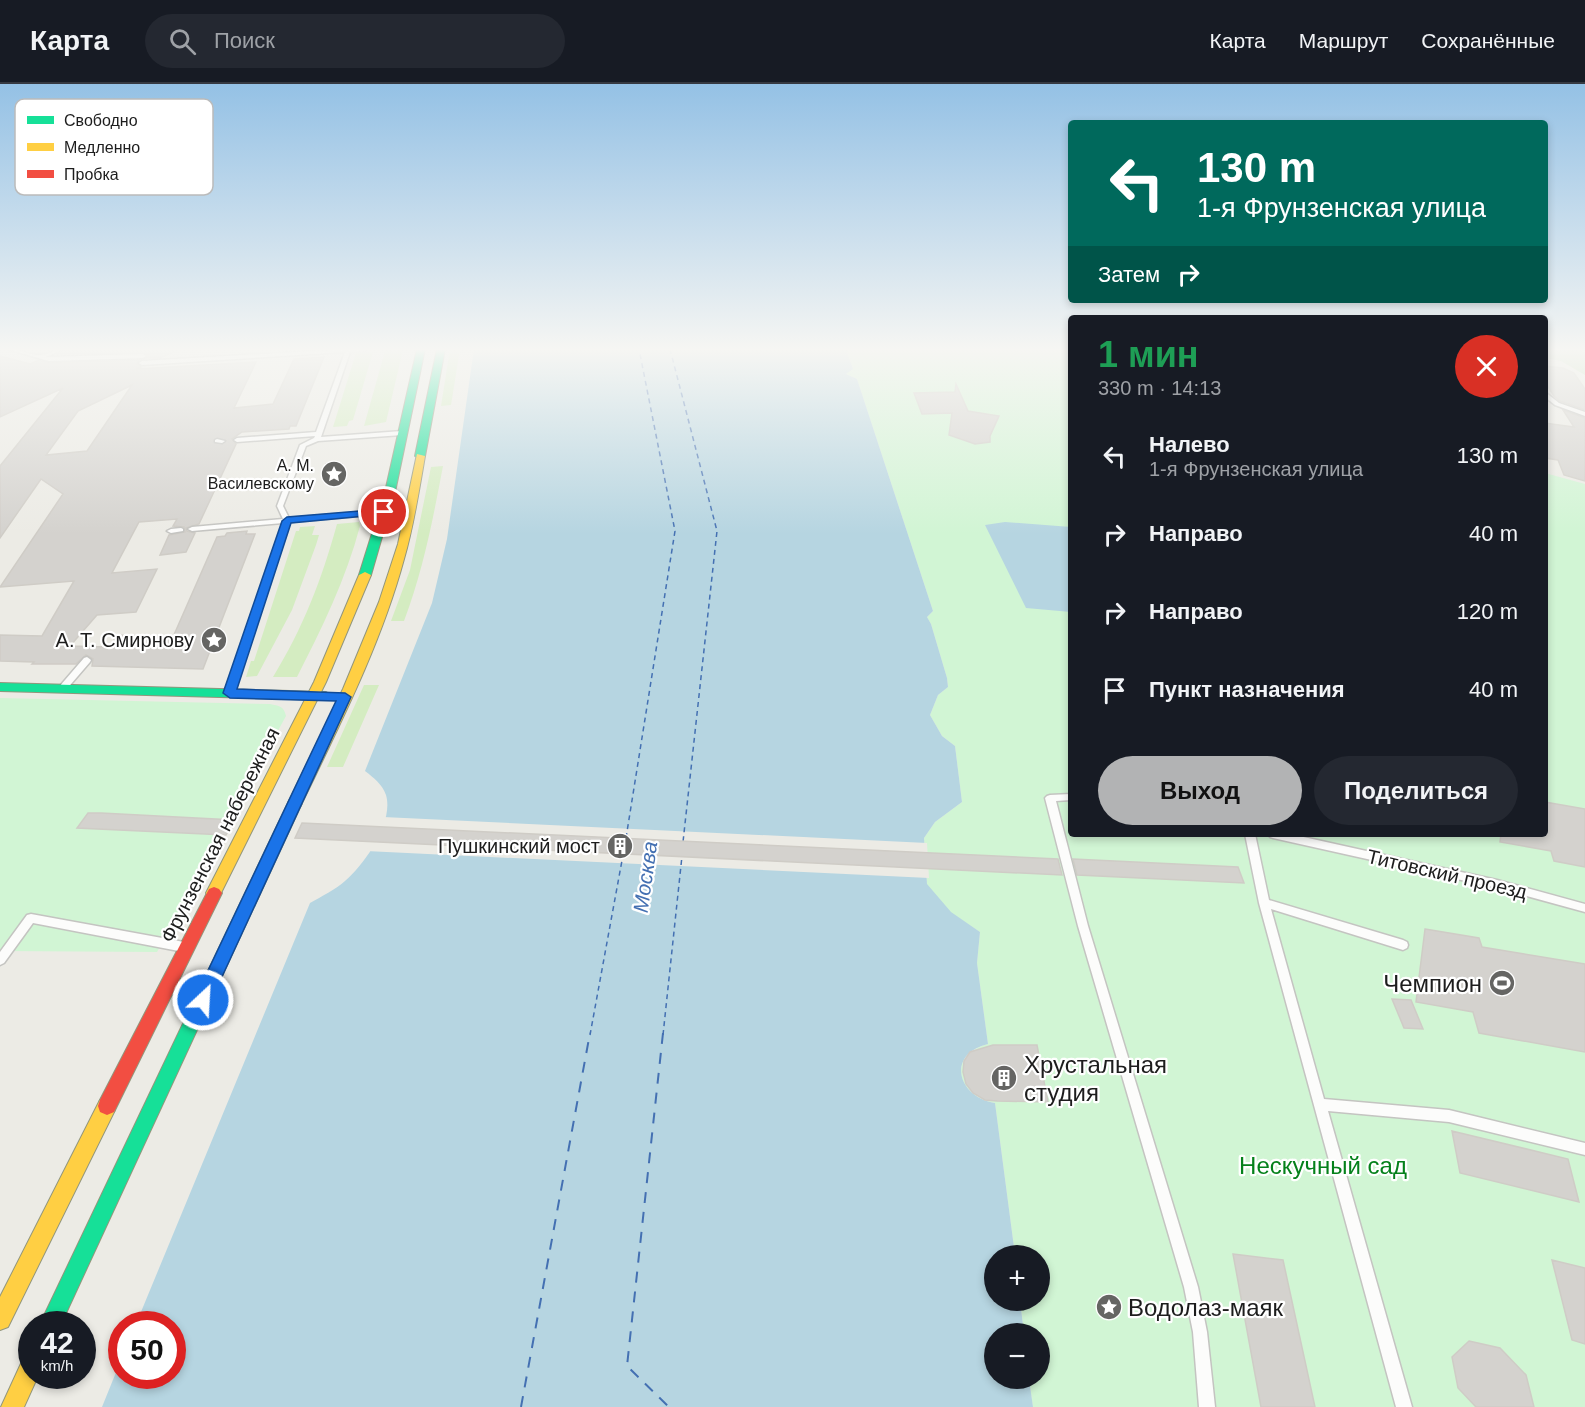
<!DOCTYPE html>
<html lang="ru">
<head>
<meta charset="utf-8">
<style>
	body { margin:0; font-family:Arial,sans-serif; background:#242831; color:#f1f3f6; height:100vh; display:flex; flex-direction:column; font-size:22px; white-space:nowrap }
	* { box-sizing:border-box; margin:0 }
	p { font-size:20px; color:#9ea1a6 }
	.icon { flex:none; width:33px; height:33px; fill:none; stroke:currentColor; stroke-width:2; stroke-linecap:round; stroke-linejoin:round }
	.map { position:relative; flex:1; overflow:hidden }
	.side { position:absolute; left:1068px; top:231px; width:480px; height:522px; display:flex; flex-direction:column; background:#171b24; border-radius:6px; box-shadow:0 3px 9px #0003 }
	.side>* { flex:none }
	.hud { position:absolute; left:1068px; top:36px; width:480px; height:183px; border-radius:6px; box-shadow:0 3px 9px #0003; background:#00695c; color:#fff; overflow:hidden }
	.controls { position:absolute; left:984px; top:1161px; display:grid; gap:12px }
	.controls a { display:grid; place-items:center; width:66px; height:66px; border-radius:50%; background:#171b24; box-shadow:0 3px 9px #0003; font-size:30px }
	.speed { position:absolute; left:18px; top:1227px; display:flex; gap:12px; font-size:30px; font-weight:700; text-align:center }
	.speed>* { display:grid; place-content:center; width:78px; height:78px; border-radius:50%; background:#171b24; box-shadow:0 3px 9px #0003; line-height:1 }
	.speed small { font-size:15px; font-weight:400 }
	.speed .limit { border:9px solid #d22; background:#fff; color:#111 }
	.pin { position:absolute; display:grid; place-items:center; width:51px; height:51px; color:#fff; margin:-26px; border:3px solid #fff; border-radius:50%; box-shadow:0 2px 6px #0007 }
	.me { position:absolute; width:66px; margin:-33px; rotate:25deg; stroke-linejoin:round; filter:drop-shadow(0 0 4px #0008) }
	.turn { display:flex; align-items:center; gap:21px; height:126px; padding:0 30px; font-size:27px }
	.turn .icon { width:78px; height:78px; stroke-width:2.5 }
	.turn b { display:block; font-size:42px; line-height:51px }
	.then { display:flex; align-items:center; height:57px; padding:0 30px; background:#0003; gap:12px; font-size:22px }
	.round { display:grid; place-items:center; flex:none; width:63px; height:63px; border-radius:32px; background:#242831 }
	.summary { display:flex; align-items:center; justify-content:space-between; height:102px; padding:0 30px }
	h1 { font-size:36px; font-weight:700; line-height:45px; color:#1e9e55 }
	.cta { display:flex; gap:12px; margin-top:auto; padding:12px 30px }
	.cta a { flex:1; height:69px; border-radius:36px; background:#b2b3b4; color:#111; font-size:24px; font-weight:700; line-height:69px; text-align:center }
	.cta a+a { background:#242831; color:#f1f3f6 }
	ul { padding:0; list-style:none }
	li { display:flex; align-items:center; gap:18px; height:78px; padding:0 30px }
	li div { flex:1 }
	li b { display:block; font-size:22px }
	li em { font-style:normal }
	header { display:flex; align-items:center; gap:36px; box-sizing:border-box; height:84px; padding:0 30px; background:#171b24; border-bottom:2px solid #363941 }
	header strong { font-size:28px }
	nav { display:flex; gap:33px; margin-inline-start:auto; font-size:21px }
	.search { width:420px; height:54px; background:#242831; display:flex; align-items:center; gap:15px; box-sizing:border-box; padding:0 21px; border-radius:33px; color:#9ea1a6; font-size:22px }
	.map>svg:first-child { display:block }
	.grass { fill:#d4ecc1 }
	.forest { fill:#c2ddb8 }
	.park { fill:#d1f5d4 }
	.water { fill:#b6d5e1 }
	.pier { fill:#ecebe5 }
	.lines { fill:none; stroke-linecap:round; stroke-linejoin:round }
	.ferry-far1 { stroke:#4470b2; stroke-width:1.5; stroke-dasharray:5 4; stroke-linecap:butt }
	.ferry { stroke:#4470b2; stroke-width:2; stroke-dasharray:11 9; stroke-linecap:butt }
	.building { fill:#d4d2ce; stroke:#cfccc6; stroke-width:1.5; fill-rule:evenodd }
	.lane-casing { stroke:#c4c4c1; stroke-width:3 }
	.fast-casing { stroke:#92967c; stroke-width:2 }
	.slow-casing { stroke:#92967c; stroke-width:2 }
	.jam-casing { stroke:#92967c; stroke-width:2 }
	.lane { fill:#fcfcfb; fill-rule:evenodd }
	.fast { fill:#16e098; fill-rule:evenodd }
	.slow { fill:#ffcf43; fill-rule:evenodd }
	.jam { fill:#f24e42; fill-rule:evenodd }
	.route { fill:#1a73e8; stroke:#114b97; stroke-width:1.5 }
	.labels { text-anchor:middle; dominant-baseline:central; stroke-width:4.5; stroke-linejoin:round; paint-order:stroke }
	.far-poi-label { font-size:16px; fill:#1d1d1d; stroke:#fff; text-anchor:end }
	.poi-label { font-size:20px; fill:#1d1d1d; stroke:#fff; text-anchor:end }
	.street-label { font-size:20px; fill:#1d1d1d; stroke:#fff }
	.water-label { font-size:21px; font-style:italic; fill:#4470b2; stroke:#fff }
	.near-poi-label { font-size:24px; fill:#1d1d1d; stroke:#fff; text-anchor:start }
	.near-park-label { font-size:24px; fill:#05811b; stroke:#fff }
	.key { fill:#fff; stroke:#bbb; stroke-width:1.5 }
	.key-label { font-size:16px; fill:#1d1d1d }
</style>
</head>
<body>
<header>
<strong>Карта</strong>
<div class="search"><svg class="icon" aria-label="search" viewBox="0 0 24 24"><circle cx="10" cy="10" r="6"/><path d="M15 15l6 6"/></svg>Поиск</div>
<nav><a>Карта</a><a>Маршрут</a><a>Сохранённые</a></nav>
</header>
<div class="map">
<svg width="1585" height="1323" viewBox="0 0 1585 1323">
	<rect width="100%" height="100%" fill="#ecebe5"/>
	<path class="grass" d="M 450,265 L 460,265 L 451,321 L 441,322 Z
		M 403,266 L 386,338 L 364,342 L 385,267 Z
		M 373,268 L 353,336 L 349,337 L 347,342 L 333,343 L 356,269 Z
		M 443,382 C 433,435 423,487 404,537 L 391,537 L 410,486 L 431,383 Z
		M 359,438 L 360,442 C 346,495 322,544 297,593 L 273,593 C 303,544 322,495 337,440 Z
		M 315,442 L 312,451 L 319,451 L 316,461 L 292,526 L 257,592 L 246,593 L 251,577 L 254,577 L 296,447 L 299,447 L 300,443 Z
		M 364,601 L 379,601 L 343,683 L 327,683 Z"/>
	<path class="forest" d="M 1545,265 L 1582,265 L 1585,270 L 1585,291 L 1561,277 L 1545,274 Z"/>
	<path class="park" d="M 846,265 L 1071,265 L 1071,750 L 1545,750 L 1545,389 L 1585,400 L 1585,1323 L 1033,1323 L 1029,1295 L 1040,1294 L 1040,1250 L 1024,1249 L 1020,1217 L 1040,1216 L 1040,1172 L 1015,1171 L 995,1019 C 957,1012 946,972 988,960 L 977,879 L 980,848 L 951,829 L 927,801 L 924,754 L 935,738 L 962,718 L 955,662 L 942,652 L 930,631 L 938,611 L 948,603 L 947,594 L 931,540 L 927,533 L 933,527 L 857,295 L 846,290 L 853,284 Z
		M 0,614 L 270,620 C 279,622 284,622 286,632 L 157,868 L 0,867 Z"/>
	<path class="water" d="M 474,265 L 846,265 L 853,285 L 846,290 L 857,295 L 933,527 L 927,533 L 931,540 L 947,594 L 948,603 L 938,611 L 930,631 L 942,652 L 955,662 L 962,718 L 935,738 L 924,754 L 927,800 L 951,828 L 980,848 L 977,879 L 988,960 C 946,970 957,1013 995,1019 L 1015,1171 L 994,1172 L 994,1216 L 1020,1217 L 1024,1249 L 994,1250 L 994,1294 L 1029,1295 L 1033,1323 L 102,1323 L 121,1276 L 122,1292 L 172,1292 L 172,1240 L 136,1240 L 310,819 C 322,812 335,806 345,797 C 365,780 394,738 386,711 C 382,700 374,694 365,687 L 432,519 L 447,455 Z
		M 1005,438 L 1071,443 L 1071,528 L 1026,524 L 985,441 Z"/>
	<path class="pier" d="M 383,733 L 927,759 L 929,794 L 366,767 L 377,750 Z"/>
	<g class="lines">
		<path class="ferry-far1" d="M 670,265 L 717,447 L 683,758
			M 626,754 L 675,447 L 639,265
			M 590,951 L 623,771
			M 663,951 L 682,772"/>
		<path class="ferry" d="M 663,949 L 627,1282 L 669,1323
			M 521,1323 L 590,949"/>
	</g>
	<path class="building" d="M 67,265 L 180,265 L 160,274 L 146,274 L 148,271 L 143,268 L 57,270 Z
		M 0,272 L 30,280 L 39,276 L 49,279 L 139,276 L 137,280 L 141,283 L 136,285 L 256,278 L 234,324 L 273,320 L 294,275 L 324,273 L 296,342 L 290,342 L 289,345 L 242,348 L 232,355 L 236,360 L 199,440 L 186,444 L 187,447 L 195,449 L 186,468 L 160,471 L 169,451 L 185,448 L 184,443 L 173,442 L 177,435 L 139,438 L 112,489 L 157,485 L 136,528 L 97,531 L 70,562 L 108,563 L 118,551 L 173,553 L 217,453 L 225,452 L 227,449 L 247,447 L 246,450 L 255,450 L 203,585 L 92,582 L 93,575 L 86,571 L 76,580 L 32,580 L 34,578 L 0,577 L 0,551 L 42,552 L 74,497 L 0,503 L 63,410 L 41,395 L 0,454 L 0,382 L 63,304 L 0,333 ZM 132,301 L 87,367 L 46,371 L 78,327 Z
		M 1545,282 L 1563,284 L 1574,289 L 1585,305 L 1585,326 L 1560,317 L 1554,312 L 1545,298 Z
		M 956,300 L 968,327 L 999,332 L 990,352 L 990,358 L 975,360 L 949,351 L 952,329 L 922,330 L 914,309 L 955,308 Z
		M 1563,326 L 1585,334 L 1585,397 L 1564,391 L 1558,376 L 1545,374 L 1545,339 L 1574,343 Z
		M 1545,718 L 1585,725 L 1585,783 L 1554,777 L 1551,767 L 1500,758 L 1501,750 L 1545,750 Z
		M 88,729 L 101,729 L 234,736 L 226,751 L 77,744 Z
		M 302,739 L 1058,775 L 1062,791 L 295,754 Z
		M 1073,775 L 1238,783 L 1244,799 L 1077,791 Z
		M 1425,845 L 1479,854 L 1482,863 L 1585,880 L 1585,968 L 1479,949 L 1473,928 L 1416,918 Z
		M 1392,915 L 1411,916 L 1423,945 L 1404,944 Z
		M 993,961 L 1037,961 L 1048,1018 L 997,1017 L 985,1016 L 973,1009 L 966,1000 L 963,988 L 964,977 L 970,968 Z
		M 1452,1047 L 1568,1075 L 1579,1118 L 1460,1089 Z
		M 1233,1170 L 1283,1176 L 1315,1323 L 1261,1323 Z
		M 1552,1176 L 1585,1184 L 1585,1260 L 1572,1256 Z
		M 1469,1257 L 1500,1264 L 1526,1291 L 1534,1323 L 1476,1323 L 1458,1304 L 1452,1273 Z"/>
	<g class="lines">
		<g class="lane-casing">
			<path id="lane" d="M 7,265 C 19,264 31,272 41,271 C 49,271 55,264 64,265 L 46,273 L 49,273 L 143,270 L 146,272 L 143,274 L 49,277 Z
				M 346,265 L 368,265 L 365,267 L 350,268 L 321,353 L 402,347 L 405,349 L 402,351 L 318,357 L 306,362 L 283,422 L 289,434 L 383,426 L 386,428 L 383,430 L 290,438 L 234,609 L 230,612 L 227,611 L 226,609 L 283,439 L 192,447 L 188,445 L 192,443 L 283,435 L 277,422 L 300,361 L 314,354 L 315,352 L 237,358 L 234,356 L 237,354 L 316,348 L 345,268 L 142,281 L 139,279 L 142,277 Z
				M 1545,308 L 1559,319 L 1585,328 L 1585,332 L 1555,321 L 1545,313 Z
				M 217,355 L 225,357 L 222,359 L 215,358 L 215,356 Z
				M 181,444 L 183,445 L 183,447 L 171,449 L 167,447 L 171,445 Z
				M 87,573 L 91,576 L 90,578 L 65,607 L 59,607 L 58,605 L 59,603 L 84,574 Z
				M 1071,710 L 1071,716 L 1056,717 L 1088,842 L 1198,1203 L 1207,1248 L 1215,1323 L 1199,1323 L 1193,1248 L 1184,1203 L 1078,842 L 1045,714 L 1047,712 L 1050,711 Z
				M 1245,750 L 1255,750 L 1269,816 L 1403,856 L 1407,858 L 1408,861 L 1407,864 L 1403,866 L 1271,825 L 1324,1015 L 1449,1026 L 1585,1059 L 1585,1071 L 1449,1038 L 1328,1027 L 1412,1323 L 1396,1323 L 1259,819 Z
				M 1268,750 L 1290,750 L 1497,796 L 1585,820 L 1585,828 L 1497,804 L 1273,754 L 1270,753 Z
				M 31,830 L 184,858 L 188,860 L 189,863 L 188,866 L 184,868 L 33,839 L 4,879 L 0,881 L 0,868 L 27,831 Z"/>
		</g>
		<g class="fast-casing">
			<path id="fast" d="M 417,265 L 425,265 L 395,408 L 371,491 L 365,494 L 359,491 L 385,408 Z
				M 437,265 L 445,265 L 425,372 L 420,375 L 415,372 Z
				M 0,599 L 326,608 L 332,612 L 326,616 L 0,607 Z
				M 295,714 L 300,715 L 302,719 L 61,1240 L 40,1240 L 288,719 L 290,715 Z"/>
		</g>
		<g class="slow-casing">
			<path id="slow" d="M 417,370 L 425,372 C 419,406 414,441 404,475 C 381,560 340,640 302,719 L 300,723 L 290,723 L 288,719 L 343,605 L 379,518 L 398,460 Z
				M 365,488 L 371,491 L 326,598 L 219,813 L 214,815 L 209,813 L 206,809 L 314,598 L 359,491 Z
				M 107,1013 L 114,1016 L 116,1022 L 114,1028 L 8,1243 L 0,1246 L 0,1213 L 100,1016 Z
				M 32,1270 L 32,1292 L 38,1292 L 24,1323 L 1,1323 L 24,1273 Z"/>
		</g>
		<g class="jam-casing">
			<path id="jam" d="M 214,803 L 219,805 L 222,809 L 114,1028 L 107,1031 L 100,1028 L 98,1022 L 100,1016 L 209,805 Z"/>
		</g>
		<use href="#lane" class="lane"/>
		<use href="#fast" class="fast"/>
		<use href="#slow" class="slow"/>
		<use href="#jam" class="jam"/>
	</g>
	<linearGradient id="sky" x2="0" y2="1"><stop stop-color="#94c1e5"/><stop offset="0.59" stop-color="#f6f6f3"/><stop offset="1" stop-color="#f6f6f3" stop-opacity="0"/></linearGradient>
	<rect width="1585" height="450" fill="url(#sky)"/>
	<path class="route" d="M 384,425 L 389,428 L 387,430 L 291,439 L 237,605 L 345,609 L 351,613 L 209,921 L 203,923 L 197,921 L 194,916 L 336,617 L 230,614 L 223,609 L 282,437 L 287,433 Z"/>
	<defs>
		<g id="sight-disc" transform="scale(1.35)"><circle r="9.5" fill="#656563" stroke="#fff"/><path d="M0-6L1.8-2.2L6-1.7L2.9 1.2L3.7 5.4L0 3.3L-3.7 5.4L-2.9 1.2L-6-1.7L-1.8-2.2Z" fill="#fff"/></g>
		<g id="building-disc" transform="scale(1.35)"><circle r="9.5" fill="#656563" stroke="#fff"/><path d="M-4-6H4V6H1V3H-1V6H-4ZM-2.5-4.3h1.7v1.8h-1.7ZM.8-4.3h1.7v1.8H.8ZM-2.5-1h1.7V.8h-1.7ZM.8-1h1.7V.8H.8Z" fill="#fff"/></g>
		<g id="stadium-disc" transform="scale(1.35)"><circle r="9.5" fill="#656563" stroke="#fff"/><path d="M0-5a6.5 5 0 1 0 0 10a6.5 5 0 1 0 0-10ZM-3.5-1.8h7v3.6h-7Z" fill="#fff"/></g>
	</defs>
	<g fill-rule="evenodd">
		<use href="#sight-disc" x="334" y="390"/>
		<use href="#sight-disc" x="214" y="556"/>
		<use href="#building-disc" x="620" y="762"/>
		<use href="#stadium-disc" x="1502" y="899"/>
		<use href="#building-disc" x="1004" y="994"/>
		<use href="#sight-disc" x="1109" y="1223"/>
	</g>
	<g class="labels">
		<g class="far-poi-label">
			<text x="314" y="381">А. М.<tspan x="314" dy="18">Василевскому</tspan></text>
		</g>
		<g class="poi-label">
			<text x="194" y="556">А. Т. Смирнову</text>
			<text x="600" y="762">Пушкинский мост</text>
		</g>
		<g class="street-label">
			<text transform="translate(220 751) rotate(-63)">Фрунзенская набережная</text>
			<text transform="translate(1447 790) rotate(13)">Титовский проезд</text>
		</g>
		<g class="water-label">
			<text transform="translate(645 793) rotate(-82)">Москва</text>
		</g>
		<g class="near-poi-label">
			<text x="1482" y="899" text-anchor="end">Чемпион</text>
			<text x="1024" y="980">Хрустальная<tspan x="1024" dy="28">студия</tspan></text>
			<text x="1128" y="1223">Водолаз-маяк</text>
		</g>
		<g class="near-park-label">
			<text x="1323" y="1081">Нескучный сад</text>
		</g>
	</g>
	<rect x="15" y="15" width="198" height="96" rx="9" class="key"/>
	<rect x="27" y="32" width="27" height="8" fill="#16e098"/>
	<rect x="27" y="59" width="27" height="8" fill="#ffcf43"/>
	<rect x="27" y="86" width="27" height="8" fill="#f24e42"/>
	<g class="key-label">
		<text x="64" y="42">Свободно</text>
		<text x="64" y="69">Медленно</text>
		<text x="64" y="96">Пробка</text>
	</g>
</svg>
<div class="controls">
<a>+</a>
<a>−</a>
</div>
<div class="speed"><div>42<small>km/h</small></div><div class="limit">50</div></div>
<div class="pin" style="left:384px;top:428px;background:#d93025"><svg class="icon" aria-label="arrive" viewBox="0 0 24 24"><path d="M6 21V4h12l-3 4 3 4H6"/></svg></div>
<svg class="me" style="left:203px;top:916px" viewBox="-20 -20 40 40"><circle r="17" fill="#1a73e8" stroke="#fff" stroke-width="3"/><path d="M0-11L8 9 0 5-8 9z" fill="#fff"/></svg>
<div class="hud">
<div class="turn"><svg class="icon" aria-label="left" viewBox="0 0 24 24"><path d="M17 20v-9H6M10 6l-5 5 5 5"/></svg><div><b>130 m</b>1-я Фрунзенская улица</div></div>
<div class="then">Затем<svg class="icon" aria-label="right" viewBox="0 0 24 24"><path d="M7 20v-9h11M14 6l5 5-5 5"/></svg></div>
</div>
<section class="side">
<div class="summary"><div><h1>1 мин</h1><p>330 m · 14:13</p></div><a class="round" style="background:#d93025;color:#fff"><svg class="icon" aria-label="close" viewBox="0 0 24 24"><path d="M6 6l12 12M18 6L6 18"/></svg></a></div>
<ul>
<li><svg class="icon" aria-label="left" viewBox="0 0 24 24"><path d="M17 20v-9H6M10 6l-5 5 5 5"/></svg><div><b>Налево</b><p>1-я Фрунзенская улица</p></div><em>130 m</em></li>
<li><svg class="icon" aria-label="right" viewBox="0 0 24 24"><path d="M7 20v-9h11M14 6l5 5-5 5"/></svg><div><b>Направо</b></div><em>40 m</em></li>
<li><svg class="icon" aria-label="right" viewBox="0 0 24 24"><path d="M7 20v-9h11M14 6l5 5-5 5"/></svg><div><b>Направо</b></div><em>120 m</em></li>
<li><svg class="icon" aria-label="arrive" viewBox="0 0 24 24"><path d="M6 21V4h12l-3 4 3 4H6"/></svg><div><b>Пункт назначения</b></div><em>40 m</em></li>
</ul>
<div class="cta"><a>Выход</a><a>Поделиться</a></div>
</section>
</div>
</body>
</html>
